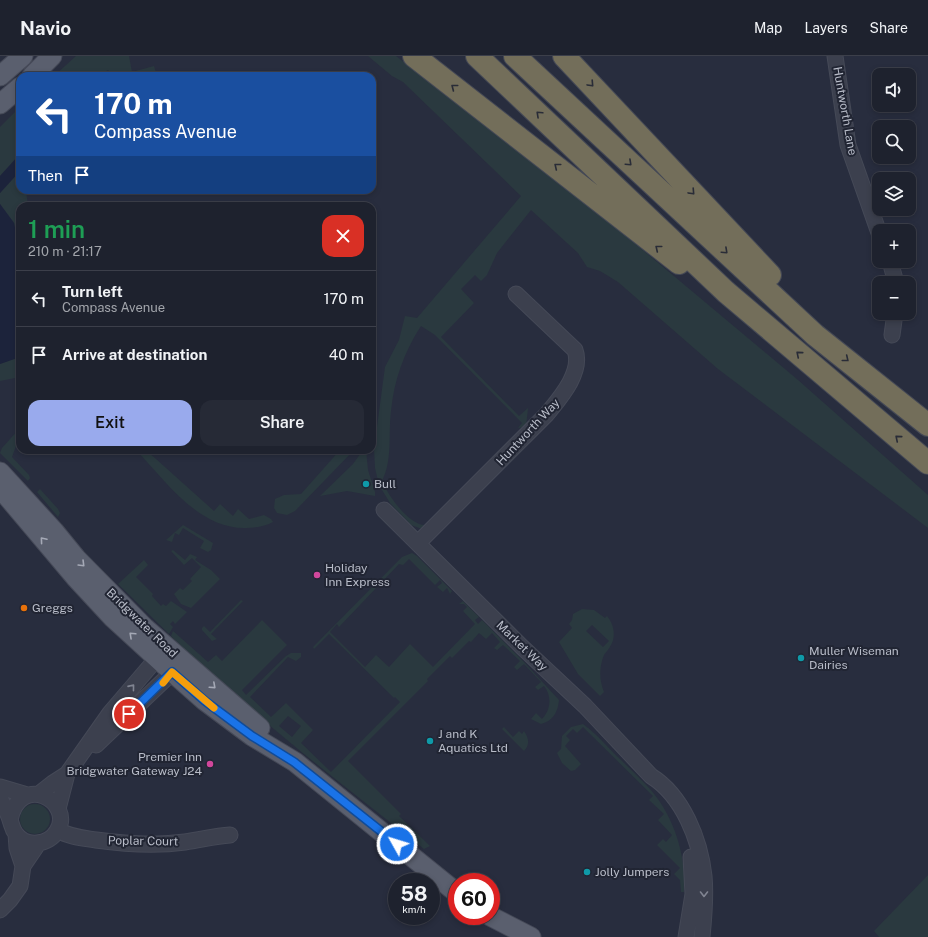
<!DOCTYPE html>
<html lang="en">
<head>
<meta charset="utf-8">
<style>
	body { margin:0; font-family:"Public Sans",sans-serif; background:#262a36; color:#f1f3f6; height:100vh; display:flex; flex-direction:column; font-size:15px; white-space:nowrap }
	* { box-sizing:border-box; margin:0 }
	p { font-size:13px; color:#a1a4aa }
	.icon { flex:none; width:22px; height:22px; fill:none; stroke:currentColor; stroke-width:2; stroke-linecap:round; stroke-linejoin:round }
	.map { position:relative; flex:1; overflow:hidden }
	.panel { position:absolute; left:16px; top:146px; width:360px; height:252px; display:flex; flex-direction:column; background:#1e222e; border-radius:12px; box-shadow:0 2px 6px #0003,0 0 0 1px #3c3f4a }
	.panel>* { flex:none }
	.hud { position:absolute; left:16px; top:16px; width:360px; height:122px; border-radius:12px; box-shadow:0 2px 6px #0003,0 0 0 1px #3c3f4a; background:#1a4fa0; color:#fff; overflow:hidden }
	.buttons { position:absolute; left:872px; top:12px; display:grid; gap:8px }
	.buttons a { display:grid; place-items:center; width:44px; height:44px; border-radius:8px; background:#1e222e; box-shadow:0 2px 6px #0003,0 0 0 1px #3c3f4a; font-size:20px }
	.speed { position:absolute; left:388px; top:817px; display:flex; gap:8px; font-size:20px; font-weight:700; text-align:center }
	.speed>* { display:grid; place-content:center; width:52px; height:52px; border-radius:50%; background:#1e222e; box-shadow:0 2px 6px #0003,0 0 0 1px #3c3f4a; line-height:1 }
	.speed small { font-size:10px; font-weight:400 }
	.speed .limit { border:6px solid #d22; background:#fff; color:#111 }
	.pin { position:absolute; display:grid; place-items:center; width:34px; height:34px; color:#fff; margin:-17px; border:2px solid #fff; border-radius:50%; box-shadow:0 1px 4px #0007 }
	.me { position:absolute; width:44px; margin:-22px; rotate:309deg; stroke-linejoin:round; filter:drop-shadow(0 0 3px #0008) }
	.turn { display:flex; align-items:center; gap:14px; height:84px; padding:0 12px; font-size:18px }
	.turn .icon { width:52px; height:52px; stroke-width:2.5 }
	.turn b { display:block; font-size:28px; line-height:34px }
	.then { display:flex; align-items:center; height:38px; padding:0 12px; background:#0003; gap:8px; font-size:15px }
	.round { display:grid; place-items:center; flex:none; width:42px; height:42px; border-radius:12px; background:#262a36 }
	.headline { display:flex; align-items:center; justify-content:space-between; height:68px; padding:0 12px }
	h1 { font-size:24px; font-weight:600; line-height:30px; color:#1e9e55 }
	.action { display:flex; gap:8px; margin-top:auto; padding:8px 12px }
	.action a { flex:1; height:46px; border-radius:12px; background:#99aaed; color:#111; font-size:16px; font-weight:600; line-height:46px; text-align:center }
	.action a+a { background:#262a36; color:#f1f3f6 }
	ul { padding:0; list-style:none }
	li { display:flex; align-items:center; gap:12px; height:56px; padding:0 12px; border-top:1px solid #3c3f4a }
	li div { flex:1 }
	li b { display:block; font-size:15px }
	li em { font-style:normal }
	header { display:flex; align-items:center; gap:24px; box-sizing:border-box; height:56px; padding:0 20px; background:#1e222e; border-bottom:1px solid #3c3f4a }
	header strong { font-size:19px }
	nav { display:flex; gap:22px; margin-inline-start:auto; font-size:14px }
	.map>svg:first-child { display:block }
	.green { fill:#2a393f; fill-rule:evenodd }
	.water { fill:#1c233b }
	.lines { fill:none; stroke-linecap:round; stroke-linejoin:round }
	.minor-casing { stroke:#454957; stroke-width:17 }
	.major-casing { stroke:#454957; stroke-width:21 }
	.highway-casing { stroke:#444855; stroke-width:24 }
	.minor { stroke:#3c404e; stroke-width:15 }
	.major { stroke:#5a5f6e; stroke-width:19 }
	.highway { stroke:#736e5a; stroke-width:22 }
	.oneway { stroke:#292c37 }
	.oneway2 { stroke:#a5a9b6 }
	.oneway3 { stroke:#808491 }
	.route-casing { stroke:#114b97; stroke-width:10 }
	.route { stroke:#1a73e8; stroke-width:7 }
	.slow { stroke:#f59e0b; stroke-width:7 }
	.culture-dot { fill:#0f9aa8; stroke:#212533; stroke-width:1.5 }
	.hotel-dot { fill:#d1479c; stroke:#212533; stroke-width:1.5 }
	.food-dot { fill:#e8710a; stroke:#212533; stroke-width:1.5 }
	.labels { text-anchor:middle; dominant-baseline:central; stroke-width:4; stroke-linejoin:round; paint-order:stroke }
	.street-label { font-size:12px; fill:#b8bcc8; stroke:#212533 }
	.poi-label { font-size:12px; fill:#b8bcc8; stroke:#212533; text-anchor:start }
</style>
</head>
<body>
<header>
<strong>Navio</strong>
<nav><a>Map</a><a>Layers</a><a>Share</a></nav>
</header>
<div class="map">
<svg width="928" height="881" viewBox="0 0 928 881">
	<rect width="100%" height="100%" fill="#282d3e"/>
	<path class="green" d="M 76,0 L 129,0 L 132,16 L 154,10 L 157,20 L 113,20 L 108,14 L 98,20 L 54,20 Z
		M 368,0 L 396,0 L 448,41 L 570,133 L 798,324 L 928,439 L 928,472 L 718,313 L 618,226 L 600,215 L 587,211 L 578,197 L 531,154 L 497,197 L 487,219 L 481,225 L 475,219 L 461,233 L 474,247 L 441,281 L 519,360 L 528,352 L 526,371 L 518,372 L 522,367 L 435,279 L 421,270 C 404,296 394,324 391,355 C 388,379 393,403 382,425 C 388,439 409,470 426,469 L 422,473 L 411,469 L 390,447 L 379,429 L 375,412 L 374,393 L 385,311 L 399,284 L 405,260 L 417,262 L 521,140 L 403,26 L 392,20 Z
		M 20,51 L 20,98 L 0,120 L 0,71 Z
		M 20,115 L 20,134 L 26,134 L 28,150 L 20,150 L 20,196 L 14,167 L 0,148 L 0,137 Z
		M 20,298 L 20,321 L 0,325 L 0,308 L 17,302 Z
		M 20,372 L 19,382 L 12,401 L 29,419 L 30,422 L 28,425 L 0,397 L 2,392 Z
		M 136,394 L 146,394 L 214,455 L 220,448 L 233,460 L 238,453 L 249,463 L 264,459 L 271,463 L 273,466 C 266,470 255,472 246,472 C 198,473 166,425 136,394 Z
		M 340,394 L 354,394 L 295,455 L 287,459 L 277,457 L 274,452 L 275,443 L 284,439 L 301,438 Z
		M 363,394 L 366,394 L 368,414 L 375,436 L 375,440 L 347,435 L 320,440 L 353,408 Z
		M 40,433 L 58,453 L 60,457 L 58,461 L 37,436 Z
		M 183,469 L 213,487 L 211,494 L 208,496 L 200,492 L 204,485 L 183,472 L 179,479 L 175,477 L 172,486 L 166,484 Z
		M 173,494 L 185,504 L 190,498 L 197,501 L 195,504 L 211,514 L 220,523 L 191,552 L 181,548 L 174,538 L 180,532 L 183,534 L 192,525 L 190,523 L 201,511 L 192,502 L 184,509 L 171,495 Z
		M 412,497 L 417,500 L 452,535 L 450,538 L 447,532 L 443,536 L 437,531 L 442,527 L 440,524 L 435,529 L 409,503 L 403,509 L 399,508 L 339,571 L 337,568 L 330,576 L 365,611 L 376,599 L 389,611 L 410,588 L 433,611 L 475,568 L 463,555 L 467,551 L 464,548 L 459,548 L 463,545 L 479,561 L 475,564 L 478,568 L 482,564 L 523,605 L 559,644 C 558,656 553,665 541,668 L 531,663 L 536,657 L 542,663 C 551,654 552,640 544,630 L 538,634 L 535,631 L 541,626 L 524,608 L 517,614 L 514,611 L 520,605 L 503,589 L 497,594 L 494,592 L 500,586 L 492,577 L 486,583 L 479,577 L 471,586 L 469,585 L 452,602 L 450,600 L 427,623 L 428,625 L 348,705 L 401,758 L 399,760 L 430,790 L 424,793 C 337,724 249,658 171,580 L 173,575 L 208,606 L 216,599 L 222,605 L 262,564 L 287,589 L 242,634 L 246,639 L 286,600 L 291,597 L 301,597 L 301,601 L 296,605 L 288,601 L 250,641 L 271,661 L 286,647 L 313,674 L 301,687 L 331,716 L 400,646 L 395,641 L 394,642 L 329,578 L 314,593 L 313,591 L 402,501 ZM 288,660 L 301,670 L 292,681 L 279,670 Z
		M 144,504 L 148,509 L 136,521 L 153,538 L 152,540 L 161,550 L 163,548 L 166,550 L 171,545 L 187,556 L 175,568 L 173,565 L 170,568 L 173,571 L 169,578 L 118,528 Z
		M 241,544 L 243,545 L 211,578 L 217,583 L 212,585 L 202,574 L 202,572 L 204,570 L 210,576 Z
		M 582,553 L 594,554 L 605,562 L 607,560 C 614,568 616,580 611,589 C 609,593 606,596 604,599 C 599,611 599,624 604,636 L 600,640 L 578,618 L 559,586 L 572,572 L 569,568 L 572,564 L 573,558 ZM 592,569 L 609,585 L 603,591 L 586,575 Z
		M 583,668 C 597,678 608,692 621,704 C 630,713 640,722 649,732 C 673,758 687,800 684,836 L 681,836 L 680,824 L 674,818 L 680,812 L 657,789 L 663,783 L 666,786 L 672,779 L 658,764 L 664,758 L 649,744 L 653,740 L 583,671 L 577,677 L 573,673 L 566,680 L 570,684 L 565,690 L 581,708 L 575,714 L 571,715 L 562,707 L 557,697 L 561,693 L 562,680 L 571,671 Z
		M 504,671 L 513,681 L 519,675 L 522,678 L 524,675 C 529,682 530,689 524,695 L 502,673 Z
		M20 763a15 15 0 1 1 30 0a15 15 0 1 1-30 0Z
		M 928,819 L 928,881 L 879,881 L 874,875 Z"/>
	<path class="water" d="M 20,98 L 20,115 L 0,137 L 0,120 Z
		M 0,148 L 14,167 L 20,196 L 20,298 L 17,302 L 0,308 Z"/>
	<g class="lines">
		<g class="minor-casing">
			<path id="minor" d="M 835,0 L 848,89 L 879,177
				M 890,205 L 896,227
				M 892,279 L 895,257
				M 384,454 L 522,591 L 585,650 L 651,720 C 683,740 700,784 704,820 C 706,840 704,861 702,881
				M 418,487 L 547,358 C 560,342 583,316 575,294 L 516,238
				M 96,689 L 180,609
				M 0,731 L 27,739
				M 39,738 L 53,727 L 67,718 L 110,657 L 164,594
				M 0,742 C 3,749 8,756 10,764 C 12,769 12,773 16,778 C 26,792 49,789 57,775 C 75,746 20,715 10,764
				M 58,753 L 67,718
				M 58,774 C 69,781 83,782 96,784 C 125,788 156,790 185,786 C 200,784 215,780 230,779
				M 16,778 L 17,792 L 23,810
				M 0,854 L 10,844 L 20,830 L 23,810 L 38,788
				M 686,881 L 693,838 L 691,801"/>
		</g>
		<g class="major-casing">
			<path id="major" d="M 0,20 L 23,0
				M 32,20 L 52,0
				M 0,48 L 20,31
				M 0,416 L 54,475 L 76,502 L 145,572 L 260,672
				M 0,432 L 75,521 L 113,562 L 172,616 L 205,645 L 252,680 L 295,706 L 457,837
				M 490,860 L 531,881"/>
		</g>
		<g class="highway-casing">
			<path id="highway" d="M 414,0 L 679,207
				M 477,0 L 726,236 L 928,407
				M 515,0 L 815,279 L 928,369
				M 564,0 L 770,219"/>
		</g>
		<use href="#minor" class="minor"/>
		<use href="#major" class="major"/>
		<use href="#highway" class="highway"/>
	</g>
	<defs><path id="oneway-chevron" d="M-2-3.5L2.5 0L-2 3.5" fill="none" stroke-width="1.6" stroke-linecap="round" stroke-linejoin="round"/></defs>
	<g class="oneway">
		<use href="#oneway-chevron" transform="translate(591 28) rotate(47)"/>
		<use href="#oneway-chevron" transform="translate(454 31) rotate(-142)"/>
		<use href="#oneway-chevron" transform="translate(539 58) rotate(-137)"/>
		<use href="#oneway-chevron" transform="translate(629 107) rotate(43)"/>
		<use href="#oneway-chevron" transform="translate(557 110) rotate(-141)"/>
		<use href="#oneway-chevron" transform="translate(692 136) rotate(47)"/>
		<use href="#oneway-chevron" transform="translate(658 192) rotate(-141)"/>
		<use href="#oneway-chevron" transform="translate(725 195) rotate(43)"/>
		<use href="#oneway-chevron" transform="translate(799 298) rotate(-140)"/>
		<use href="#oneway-chevron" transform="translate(846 303) rotate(39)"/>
		<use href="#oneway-chevron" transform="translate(898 382) rotate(-140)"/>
	</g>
	<g class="oneway2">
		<use href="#oneway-chevron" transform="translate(43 484) rotate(-130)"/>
		<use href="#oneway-chevron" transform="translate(82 508) rotate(45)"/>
		<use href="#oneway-chevron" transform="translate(132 579) rotate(-137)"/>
		<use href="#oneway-chevron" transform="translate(213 630) rotate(42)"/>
	</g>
	<g class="oneway3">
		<use href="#oneway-chevron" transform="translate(132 631) rotate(-51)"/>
		<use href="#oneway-chevron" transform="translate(704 838) rotate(90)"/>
	</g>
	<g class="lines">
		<g class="route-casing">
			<path id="route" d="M 129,658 L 172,616 L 205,645 L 252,680 L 294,706 L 397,788"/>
		</g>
		<use href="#route" class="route"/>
		<path class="slow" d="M 163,627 L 172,616 L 214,652"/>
	</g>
	<g class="culture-dot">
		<circle cx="366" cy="428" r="4"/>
		<circle cx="801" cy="602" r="4"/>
		<circle cx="430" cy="685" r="4"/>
		<circle cx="587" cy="816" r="4"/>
	</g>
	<g class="hotel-dot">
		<circle cx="317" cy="519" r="4"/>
		<circle cx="210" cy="708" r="4"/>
	</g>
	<circle class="food-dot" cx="24" cy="552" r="4"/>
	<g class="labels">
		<g class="street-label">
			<text transform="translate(845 55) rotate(80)">Huntworth Lane</text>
			<text transform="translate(528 376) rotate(-47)">Huntworth Way</text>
			<text transform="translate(142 567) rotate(44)">Bridgwater Road</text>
			<text transform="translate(522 590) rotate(44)">Market Way</text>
			<text transform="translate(143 785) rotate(1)">Poplar Court</text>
		</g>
		<g class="poi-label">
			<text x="374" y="428">Bull</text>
			<text x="325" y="512">Holiday<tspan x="325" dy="14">Inn Express</tspan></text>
			<text x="32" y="552">Greggs</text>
			<text x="809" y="595">Muller Wiseman<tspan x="809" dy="14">Dairies</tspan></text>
			<text x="438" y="678">J and K<tspan x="438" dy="14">Aquatics Ltd</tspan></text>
			<text x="202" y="701" text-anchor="end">Premier Inn<tspan x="202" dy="14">Bridgwater Gateway J24</tspan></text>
			<text x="595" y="816">Jolly Jumpers</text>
		</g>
	</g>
</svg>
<div class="buttons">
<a><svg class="icon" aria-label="sound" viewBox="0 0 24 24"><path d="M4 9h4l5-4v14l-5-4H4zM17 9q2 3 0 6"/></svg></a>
<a><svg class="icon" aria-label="search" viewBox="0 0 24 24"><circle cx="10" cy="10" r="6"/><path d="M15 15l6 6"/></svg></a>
<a><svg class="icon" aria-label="layers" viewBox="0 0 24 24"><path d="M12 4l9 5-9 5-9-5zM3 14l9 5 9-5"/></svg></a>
<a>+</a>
<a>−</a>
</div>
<div class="speed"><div>58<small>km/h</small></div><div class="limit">60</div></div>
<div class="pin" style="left:129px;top:658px;background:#d93025"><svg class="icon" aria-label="arrive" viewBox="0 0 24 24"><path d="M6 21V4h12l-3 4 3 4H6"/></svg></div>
<svg class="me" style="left:397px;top:788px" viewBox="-20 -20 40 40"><circle r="17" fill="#1a73e8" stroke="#fff" stroke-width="3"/><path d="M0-11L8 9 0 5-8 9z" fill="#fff"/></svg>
<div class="hud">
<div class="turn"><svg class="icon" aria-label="left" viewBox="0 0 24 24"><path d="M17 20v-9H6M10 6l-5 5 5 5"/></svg><div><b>170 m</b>Compass Avenue</div></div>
<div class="then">Then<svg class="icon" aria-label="arrive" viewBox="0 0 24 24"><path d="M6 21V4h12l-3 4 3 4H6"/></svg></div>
</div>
<section class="panel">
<div class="headline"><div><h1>1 min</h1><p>210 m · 21:17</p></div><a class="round" style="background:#d93025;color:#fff"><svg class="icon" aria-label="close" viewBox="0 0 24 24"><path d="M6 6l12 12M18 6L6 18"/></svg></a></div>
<ul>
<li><svg class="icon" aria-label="left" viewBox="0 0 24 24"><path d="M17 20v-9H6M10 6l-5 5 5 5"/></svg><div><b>Turn left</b><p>Compass Avenue</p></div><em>170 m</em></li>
<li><svg class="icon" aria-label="arrive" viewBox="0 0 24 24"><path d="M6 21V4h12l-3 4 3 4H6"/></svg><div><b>Arrive at destination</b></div><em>40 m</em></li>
</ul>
<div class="action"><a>Exit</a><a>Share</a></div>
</section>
</div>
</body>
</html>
